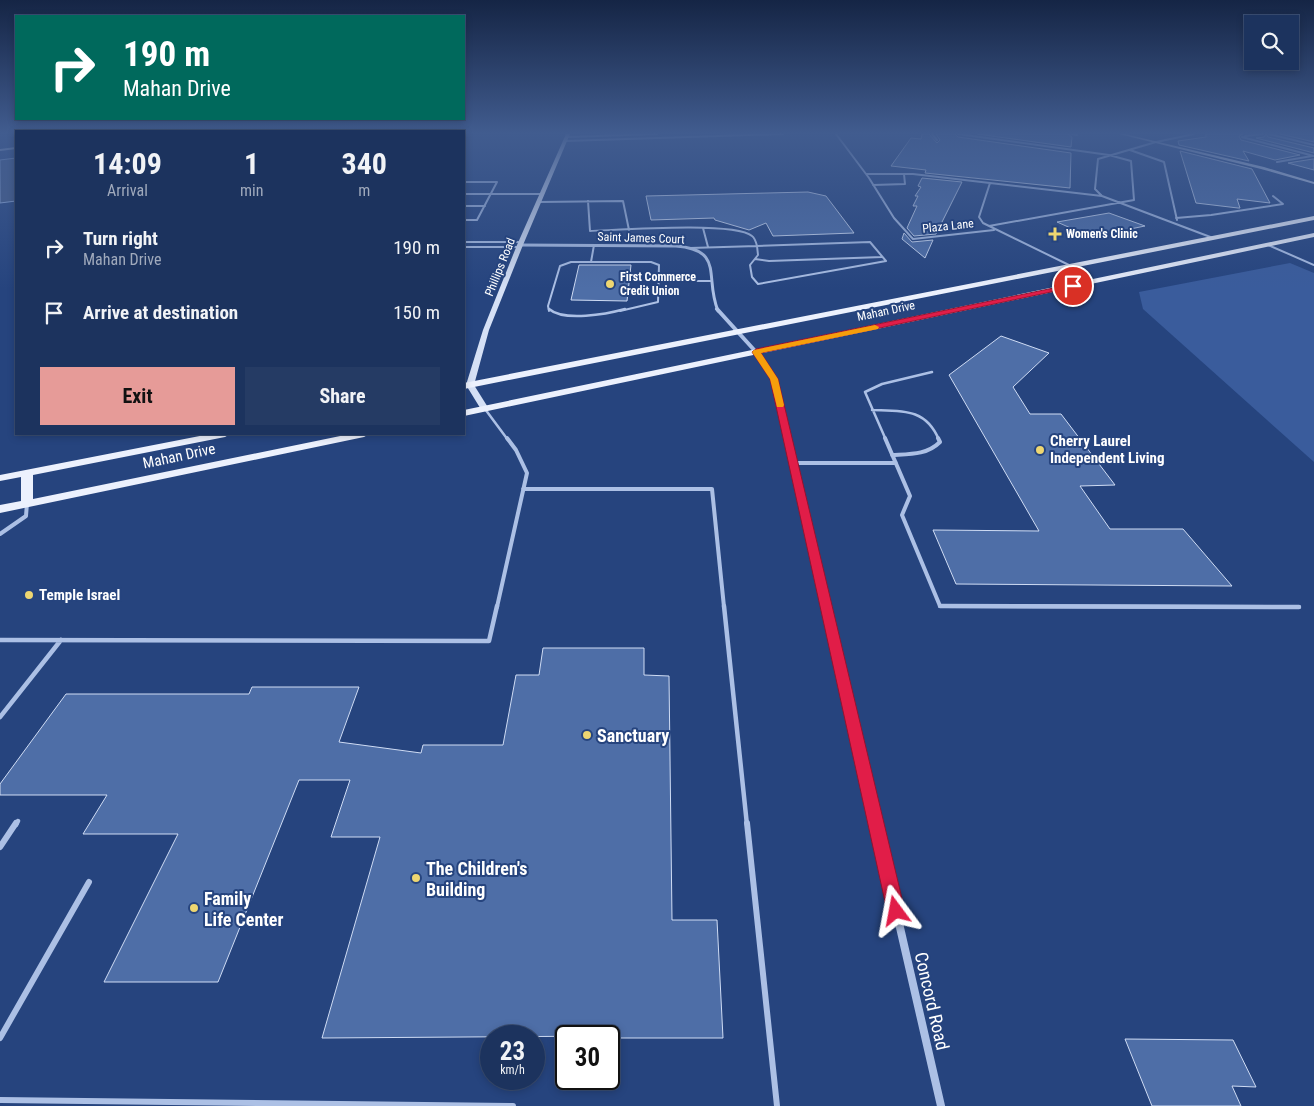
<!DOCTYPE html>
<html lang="en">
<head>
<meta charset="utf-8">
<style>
	body { margin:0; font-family:"Roboto Condensed",sans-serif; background:#253b64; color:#f1f3f6; height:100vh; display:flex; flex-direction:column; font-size:19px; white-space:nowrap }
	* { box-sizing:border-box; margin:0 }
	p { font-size:16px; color:#a0aabc }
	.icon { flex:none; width:28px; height:28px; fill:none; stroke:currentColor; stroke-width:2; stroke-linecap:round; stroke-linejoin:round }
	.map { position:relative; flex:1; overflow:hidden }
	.side { position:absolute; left:15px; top:130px; width:450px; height:305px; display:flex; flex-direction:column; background:#1c335e; border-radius:0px; box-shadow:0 2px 8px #0003,0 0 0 1px #3a4e73 }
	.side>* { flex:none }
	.guide { position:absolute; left:15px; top:15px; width:450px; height:105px; border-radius:0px; box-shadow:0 2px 8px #0003,0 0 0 1px #3a4e73; background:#00695c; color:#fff; overflow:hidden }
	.fabs { position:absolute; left:1244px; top:15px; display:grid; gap:10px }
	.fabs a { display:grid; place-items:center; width:55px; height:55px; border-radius:0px; background:#1c335e; box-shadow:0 2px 8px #0003,0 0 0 1px #3a4e73; font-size:25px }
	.speed { position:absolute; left:480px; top:1025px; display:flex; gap:10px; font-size:25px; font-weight:700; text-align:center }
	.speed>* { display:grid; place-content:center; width:65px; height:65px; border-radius:50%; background:#1c335e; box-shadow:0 2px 8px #0003,0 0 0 1px #3a4e73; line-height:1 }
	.speed small { font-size:12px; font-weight:400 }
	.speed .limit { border:2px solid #111; border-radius:8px; background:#fff; color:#111 }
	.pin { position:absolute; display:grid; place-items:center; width:42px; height:42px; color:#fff; margin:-21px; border:2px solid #fff; border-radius:50%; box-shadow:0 1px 5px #0007 }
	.me { position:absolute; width:55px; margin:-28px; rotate:347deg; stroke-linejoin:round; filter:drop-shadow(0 0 4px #0008) }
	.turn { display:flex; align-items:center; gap:18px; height:105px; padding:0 25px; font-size:22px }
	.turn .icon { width:65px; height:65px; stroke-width:2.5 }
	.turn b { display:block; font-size:35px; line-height:42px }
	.eta { display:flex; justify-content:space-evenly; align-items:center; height:85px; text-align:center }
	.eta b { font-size:30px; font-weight:700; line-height:35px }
	.button { display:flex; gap:10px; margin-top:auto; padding:10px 25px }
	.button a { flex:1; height:58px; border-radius:0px; background:#e69b98; color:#111; font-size:20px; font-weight:700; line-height:58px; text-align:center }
	.button a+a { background:#253b64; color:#f1f3f6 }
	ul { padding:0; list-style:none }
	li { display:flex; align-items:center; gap:15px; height:65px; padding:0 25px }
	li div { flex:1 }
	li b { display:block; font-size:19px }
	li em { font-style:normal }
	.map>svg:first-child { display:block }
	.green { fill:#3a5c9c }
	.water { fill:#465c87; stroke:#a0bae6 }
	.building { fill:#4e6ea7; stroke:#cfdcf4 }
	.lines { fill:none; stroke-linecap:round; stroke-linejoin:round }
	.lane-far4 { stroke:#acc0e5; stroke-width:2 }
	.lane-far3 { stroke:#acc0e5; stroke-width:2.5 }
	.lane-far2 { stroke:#acc0e5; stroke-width:4 }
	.lane-far1 { stroke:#acc0e5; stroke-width:4.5 }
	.lane { stroke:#acc0e5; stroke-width:6 }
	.street-far5 { stroke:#acc0e5; stroke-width:2 }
	.street-far4 { stroke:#acc0e5; stroke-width:3 }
	.street-far3 { stroke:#acc0e5; stroke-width:4 }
	.street-far2 { stroke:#acc0e5; stroke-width:5 }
	.street-far1 { stroke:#acc0e5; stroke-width:6 }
	.street { stroke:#acc0e5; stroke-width:8 }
	.secondary { fill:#d5e0f5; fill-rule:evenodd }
	.primary { fill:#ecf1fd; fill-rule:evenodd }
	.route { fill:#e11d48; stroke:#92132f }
	.slow { fill:#f59e0b }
	.poi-dot { fill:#eed671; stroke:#26447e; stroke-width:2 }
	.labels { text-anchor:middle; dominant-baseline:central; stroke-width:4; stroke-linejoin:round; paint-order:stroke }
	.far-street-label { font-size:12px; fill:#fff; stroke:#26447e }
	.far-poi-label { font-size:12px; font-weight:bold; fill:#fff; stroke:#26447e; text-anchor:start }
	.poi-label { font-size:15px; font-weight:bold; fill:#fff; stroke:#26447e; text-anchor:start }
	.street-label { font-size:15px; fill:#fff; stroke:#26447e }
	.near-poi-label { font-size:18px; font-weight:bold; fill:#fff; stroke:#26447e; text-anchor:start }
	.near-street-label { font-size:18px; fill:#fff; stroke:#26447e }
</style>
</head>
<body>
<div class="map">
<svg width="1314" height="1106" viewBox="0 0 1314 1106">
	<rect width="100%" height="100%" fill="#26447e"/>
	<path class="green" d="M 1290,263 L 1314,273 L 1314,462 L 1143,309 L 1139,292 Z"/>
	<path class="water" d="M 16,158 L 16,201 L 0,203 L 0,160 Z"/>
	<path class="building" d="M 922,134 L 929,134 L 937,143 L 940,140 L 936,134 L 955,134 L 958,137 L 1071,153 L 1070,188 L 925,173 L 926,170 L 891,166 L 911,138 L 921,139 Z
		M 977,134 L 1068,134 L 1072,137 L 1071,147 Z
		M 1206,134 L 1243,134 L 1239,136 L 1241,140 L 1300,155 L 1275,160 L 1243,151 L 1249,161 L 1179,145 L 1178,141 L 1206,137 Z
		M 1266,134 L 1268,137 L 1314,148 L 1314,153 L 1256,138 L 1264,137 Z
		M 1280,134 L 1314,134 L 1314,142 Z
		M 1180,151 L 1252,169 L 1270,203 L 1237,199 L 1240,208 L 1238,208 L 1196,203 Z
		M 1314,159 L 1314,170 L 1288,163 L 1313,159 Z
		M 922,178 L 962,182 L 936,234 L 914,236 L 907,228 L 917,206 L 913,206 L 918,196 L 915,196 L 921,187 L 918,186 Z
		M 808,192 L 826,196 L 854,233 L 773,236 L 766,223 L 749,230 L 715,220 L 714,218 L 651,220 L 646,196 Z
		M 1109,213 L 1145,226 L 1091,237 L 1057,222 Z
		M 904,233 L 912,242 L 933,240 L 925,258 L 902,239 Z
		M 579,265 L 631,265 L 627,301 L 571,300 Z
		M 1001,336 L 1049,353 L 1013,387 L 1030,414 L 1061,414 L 1115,485 L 1080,486 L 1110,529 L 1183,529 L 1232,586 L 956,584 L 933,530 L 1039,531 L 949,375 Z
		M 543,648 L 644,648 L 644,675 L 669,676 L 672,920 L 717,920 L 723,1038 L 609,1038 L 609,1036 L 322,1038 L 380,837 L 331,837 L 350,780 L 299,780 L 218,982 L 104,982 L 178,834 L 83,834 L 107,795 L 0,795 L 0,784 L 66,694 L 249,694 L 252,687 L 359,687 L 339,742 L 421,753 L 423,745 L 503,745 L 516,675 L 539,675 Z
		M 1125,1039 L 1233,1040 L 1256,1087 L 1232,1086 L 1241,1106 L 1152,1106 Z"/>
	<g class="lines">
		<path class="lane-far4" d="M 836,134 L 869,178 L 894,218 L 913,239 L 994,230
			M 932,134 L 937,140
			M 958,134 L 1109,155 L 1131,161 L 1134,200 L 989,226
			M 1071,134 L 1077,135
			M 1269,134 L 1314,145
			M 1245,136 L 1263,134
			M 567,137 L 657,134
			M 1242,137 L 1314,156
			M 565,141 L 783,134
			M 1156,142 L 1098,159 L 1095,189 L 1102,196 L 1213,238
			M 1130,150 L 1164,162 L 1177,220
			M 1277,162 L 1312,156
			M 866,174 L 913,174 L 990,183
			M 464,182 L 497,182 L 477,220 L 464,220
			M 873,185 L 905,184 L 904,174
			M 464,194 L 543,194
			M 588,201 L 590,231 C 618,230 735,221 752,236 C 755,238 756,242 757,246
			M 539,202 L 623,201 L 629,230
			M 464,206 L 485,206
			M 1176,218 L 1211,215 L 1283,204 L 1273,196
			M 703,228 L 708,247
			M 464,242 L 522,242
			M 870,242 L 886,261 L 758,284 L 752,277 L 750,265 L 758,255 L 757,246 Z
			M 1268,245 L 1314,265
			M 464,247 L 519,247
			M 690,248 L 757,246
			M 755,259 L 769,261 L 882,257
			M 591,262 L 594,245
			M 1071,266 L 983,223 L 979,217 L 990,183 L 1102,196
			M 659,281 L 711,281
			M 549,311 L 548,306 L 560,266 L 571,262 L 651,262 L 659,265 L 658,302 L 620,311"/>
		<path class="lane-far3" d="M 549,309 C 564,322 607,314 625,309
			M 485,409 L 508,440
			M 872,410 C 902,411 926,408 939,440
			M 886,440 L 865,392 L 882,384 L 932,372"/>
		<path class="lane-far2" d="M 885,438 L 910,496 L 902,515 L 940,606 L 1299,607
			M 892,455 C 910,454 927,455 940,442 L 938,438
			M 793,463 L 896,463
			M 523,489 L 712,489 L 724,607
			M 0,534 L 26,516 L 27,503
			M 497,607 L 527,473 L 516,450 L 507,438"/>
		<path class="lane-far1" d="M 724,606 L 747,825
			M 940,606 L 1299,607
			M 0,640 L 489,641 L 497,606
			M 0,717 L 61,640
			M 16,825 L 18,821"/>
		<path class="lane" d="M 747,823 L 777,1106
			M 0,847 L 16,823
			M 0,1038 L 89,882
			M 0,1100 L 513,1106"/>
		<path class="street-far5" d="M 1156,142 L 1194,134"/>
		<path class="street-far4" d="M 520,245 L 676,246 C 725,250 704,277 718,311"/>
		<path class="street-far3" d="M 717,309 L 756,352 L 774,379 L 788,440"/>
		<path class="street-far2" d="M 788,438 L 826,607"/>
		<path class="street-far1" d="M 826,606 L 876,825"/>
		<path class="street" d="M 876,823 L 941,1106"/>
		<path class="secondary" d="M 566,134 L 570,134 L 523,245 L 489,330 L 474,385 L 489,409 L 485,411 L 482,411 L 466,385 L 483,330 L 517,245 Z
			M 1119,134 L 1125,134 L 1264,167 L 1314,182 L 1314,184 L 1261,169 Z
			M 16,147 L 16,149 L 0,151 L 0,149 Z"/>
		<path class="primary" d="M 1314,216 L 1314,220 L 464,389 L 464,383 Z
			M 1314,233 L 1314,237 L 464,416 L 464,410 Z
			M 210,434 L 230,434 L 225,437 L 33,475 L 33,499 L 350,434 L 369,434 L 364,437 L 0,513 L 0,505 L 21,501 L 21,477 L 0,481 L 0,475 Z"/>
	</g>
	<linearGradient id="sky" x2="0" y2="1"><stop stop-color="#152545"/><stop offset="0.46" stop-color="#415c8f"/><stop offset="1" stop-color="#415c8f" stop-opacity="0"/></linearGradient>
	<rect width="1314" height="289" fill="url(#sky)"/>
	<path class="route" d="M 1073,284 L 1075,285 L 1075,287 L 761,353 L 778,379 L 905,911 L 902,917 L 896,920 L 890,917 L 887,911 L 770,379 L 752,352 L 756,349 Z"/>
	<path class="slow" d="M 875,325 L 879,327 L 878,329 L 761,353 L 778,379 L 784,405 L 783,407 L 777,407 L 770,379 L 752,352 L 754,350 Z"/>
	<g class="poi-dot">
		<path d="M1052.5 226.5h5v5h5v5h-5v5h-5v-5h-5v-5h5z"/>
		<circle cx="610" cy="284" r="5"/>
		<circle cx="1040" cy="450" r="5"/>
		<circle cx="29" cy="595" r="5"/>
		<circle cx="587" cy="735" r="5"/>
		<circle cx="416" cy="878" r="5"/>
		<circle cx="194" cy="908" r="5"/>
	</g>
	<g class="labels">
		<g class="far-street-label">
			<text transform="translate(948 226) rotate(-6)">Plaza Lane</text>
			<text transform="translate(641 238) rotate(2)">Saint James Court</text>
			<text transform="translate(500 267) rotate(-68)">Phillips Road</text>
			<text transform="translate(886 311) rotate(-12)">Mahan Drive</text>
		</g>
		<g class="far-poi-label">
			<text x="1066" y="234">Women's Clinic</text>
			<text x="620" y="277">First Commerce<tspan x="620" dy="14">Credit Union</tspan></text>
		</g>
		<g class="poi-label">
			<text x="1050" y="441">Cherry Laurel<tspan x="1050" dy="17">Independent Living</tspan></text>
			<text x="39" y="595">Temple Israel</text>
		</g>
		<g class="street-label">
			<text transform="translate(179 456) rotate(-12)">Mahan Drive</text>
		</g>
		<g class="near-poi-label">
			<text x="597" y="735">Sanctuary</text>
			<text x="426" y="868">The Children's<tspan x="426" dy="21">Building</tspan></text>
			<text x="204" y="898">Family<tspan x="204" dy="21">Life Center</tspan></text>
		</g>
		<g class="near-street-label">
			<text transform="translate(932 1001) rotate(77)">Concord Road</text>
		</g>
	</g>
</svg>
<div class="fabs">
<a><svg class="icon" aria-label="search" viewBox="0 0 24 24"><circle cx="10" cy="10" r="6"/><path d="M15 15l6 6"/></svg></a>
</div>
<div class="speed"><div>23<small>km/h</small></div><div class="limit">30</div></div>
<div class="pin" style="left:1073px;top:286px;background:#d93025"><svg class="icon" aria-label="arrive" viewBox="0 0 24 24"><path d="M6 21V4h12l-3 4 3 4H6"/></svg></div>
<svg class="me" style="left:896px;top:911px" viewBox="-20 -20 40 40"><path d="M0-17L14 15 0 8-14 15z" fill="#e11d48" stroke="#fff" stroke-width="4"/></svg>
<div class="guide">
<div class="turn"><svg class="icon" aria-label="right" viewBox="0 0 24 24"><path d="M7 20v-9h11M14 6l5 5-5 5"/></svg><div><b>190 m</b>Mahan Drive</div></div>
</div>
<section class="side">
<div class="eta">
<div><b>14:09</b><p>Arrival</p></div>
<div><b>1</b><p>min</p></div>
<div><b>340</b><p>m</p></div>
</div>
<ul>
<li><svg class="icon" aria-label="right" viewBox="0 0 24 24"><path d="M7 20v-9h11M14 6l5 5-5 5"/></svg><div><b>Turn right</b><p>Mahan Drive</p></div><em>190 m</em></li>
<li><svg class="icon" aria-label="arrive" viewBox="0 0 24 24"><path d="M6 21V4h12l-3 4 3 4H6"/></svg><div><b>Arrive at destination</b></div><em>150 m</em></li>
</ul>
<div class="button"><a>Exit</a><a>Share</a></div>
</section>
</div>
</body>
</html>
